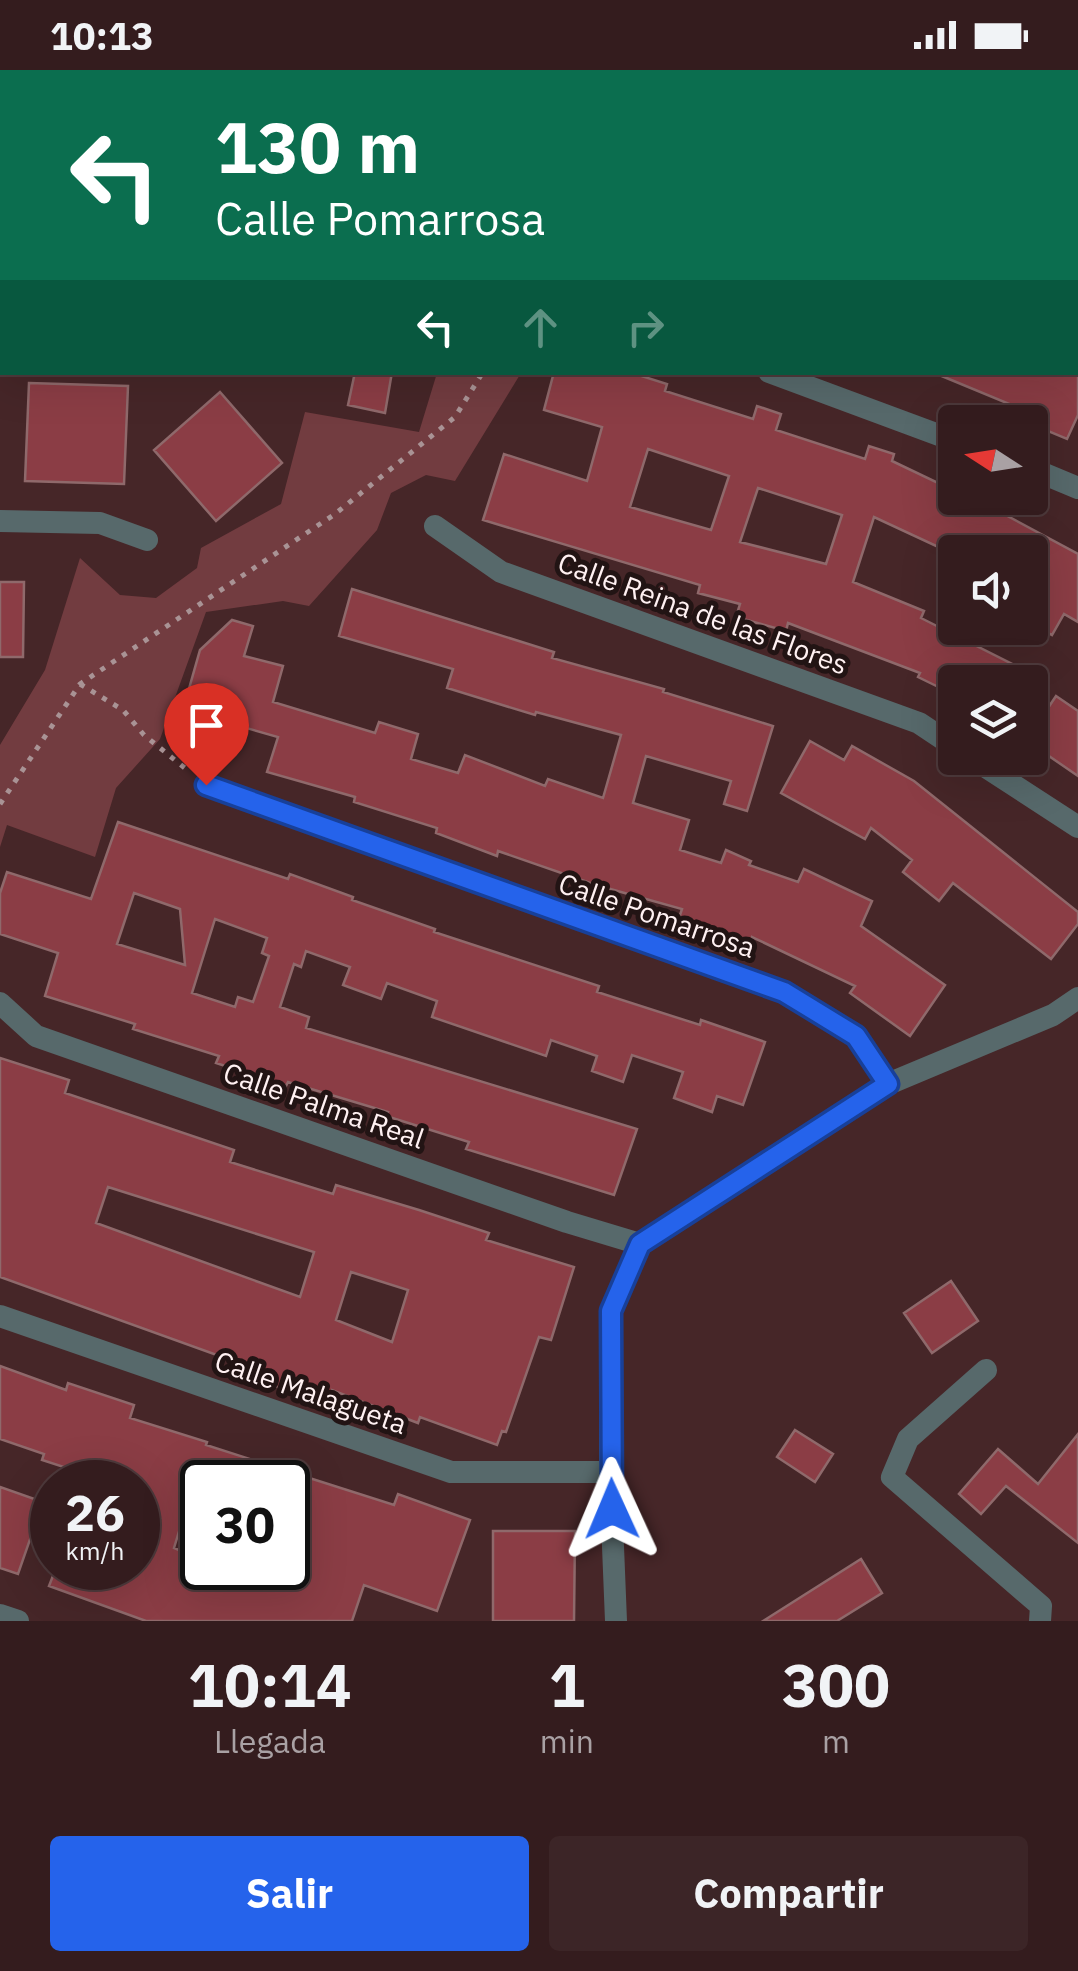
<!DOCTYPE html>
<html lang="es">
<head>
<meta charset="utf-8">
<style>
	body { margin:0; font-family:"IBM Plex Sans",sans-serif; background:#3c2527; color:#f1f3f6; height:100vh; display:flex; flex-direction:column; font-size:38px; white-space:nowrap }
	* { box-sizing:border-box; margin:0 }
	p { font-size:32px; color:#a9a1a4 }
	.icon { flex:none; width:55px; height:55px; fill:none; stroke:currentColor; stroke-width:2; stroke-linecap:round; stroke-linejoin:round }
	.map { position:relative; height:1551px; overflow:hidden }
	.panel { display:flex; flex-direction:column; background:#341c1e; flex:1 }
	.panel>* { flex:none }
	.hud { position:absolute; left:0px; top:0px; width:1080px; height:305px; box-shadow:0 10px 40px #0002,0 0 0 2px #4e3a3c; background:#0b6e4f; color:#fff; overflow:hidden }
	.needle { width:65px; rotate:282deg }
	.buttons { position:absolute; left:938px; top:335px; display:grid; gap:20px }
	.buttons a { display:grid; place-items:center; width:110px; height:110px; border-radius:10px; background:#341c1e; box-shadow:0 10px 40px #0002,0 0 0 2px #4e3a3c; font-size:50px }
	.speed { position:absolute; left:30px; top:1390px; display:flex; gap:20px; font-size:50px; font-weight:700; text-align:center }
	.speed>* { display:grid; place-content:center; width:130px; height:130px; border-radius:50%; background:#341c1e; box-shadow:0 10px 40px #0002,0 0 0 2px #4e3a3c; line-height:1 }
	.speed small { font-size:25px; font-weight:400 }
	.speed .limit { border:5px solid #111; border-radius:15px; background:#fff; color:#111 }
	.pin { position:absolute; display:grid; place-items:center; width:85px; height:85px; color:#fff; margin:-102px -42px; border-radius:50% 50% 50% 0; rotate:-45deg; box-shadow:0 0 10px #0007 }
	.pin .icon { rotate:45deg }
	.me { position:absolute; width:110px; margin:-55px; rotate:359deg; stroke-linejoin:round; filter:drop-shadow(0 0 8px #0008) }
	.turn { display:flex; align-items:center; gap:35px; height:210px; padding:0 50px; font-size:45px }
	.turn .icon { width:130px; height:130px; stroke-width:2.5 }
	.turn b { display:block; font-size:70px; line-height:85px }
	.lanes { display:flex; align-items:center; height:95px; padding:0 50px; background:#0003; justify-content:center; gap:50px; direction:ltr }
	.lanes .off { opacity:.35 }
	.eta { display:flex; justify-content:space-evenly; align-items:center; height:170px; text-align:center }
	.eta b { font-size:60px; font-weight:800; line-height:70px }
	.primary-button { display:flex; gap:20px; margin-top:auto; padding:20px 50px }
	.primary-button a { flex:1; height:115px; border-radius:10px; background:#2563eb; color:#fff; font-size:40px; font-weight:800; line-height:115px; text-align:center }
	.primary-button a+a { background:#3c2527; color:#f1f3f6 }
	.status { display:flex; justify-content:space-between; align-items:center; height:70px; padding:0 50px; background:#341c1e; direction:ltr }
	.status svg { height:28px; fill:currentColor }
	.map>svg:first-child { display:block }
	.green { fill:#723c40 }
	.building { fill:#8b3d45; stroke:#8f696b; stroke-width:2.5; fill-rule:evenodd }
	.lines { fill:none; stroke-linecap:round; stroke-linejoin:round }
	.path { stroke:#a99395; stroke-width:5; stroke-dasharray:5 8; stroke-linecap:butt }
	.minor { stroke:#57696b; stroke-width:22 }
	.route-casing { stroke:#184099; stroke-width:25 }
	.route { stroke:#2563eb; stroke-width:18 }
	.labels { text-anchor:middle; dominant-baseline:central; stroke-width:10; stroke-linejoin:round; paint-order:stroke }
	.street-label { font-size:28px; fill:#fff1f2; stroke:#221414 }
</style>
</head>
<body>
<div class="status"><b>10:13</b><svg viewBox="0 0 49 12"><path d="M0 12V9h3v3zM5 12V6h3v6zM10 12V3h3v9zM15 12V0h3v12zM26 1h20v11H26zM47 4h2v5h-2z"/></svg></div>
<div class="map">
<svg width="1078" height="1551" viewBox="0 0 1078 1551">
	<rect width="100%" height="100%" fill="#462628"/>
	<path class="green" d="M 437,303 L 521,303 L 455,411 L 426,405 L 391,423 L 377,460 L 309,536 L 283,531 L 206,542 L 160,669 L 116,718 L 95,787 L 7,755 L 0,777 L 0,675 L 45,600 L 80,488 L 120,525 L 156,528 L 197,498 L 201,478 L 281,434 L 305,342 L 419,362 Z"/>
	<path class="building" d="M 355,302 L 392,302 L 385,343 L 348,335 Z
		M 554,302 L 629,302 L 667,314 L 665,321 L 753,349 L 757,336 L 781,344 L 776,360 L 865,389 L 869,376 L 894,384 L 892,391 L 955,421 L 955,428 L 968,428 L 987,435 L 1078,484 L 1078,552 L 1064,544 L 1052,565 L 1030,553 L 1030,482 L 949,482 L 874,447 L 853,512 L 924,541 L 921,548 L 1048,612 L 955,612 L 955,625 L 918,607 L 920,603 L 788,553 L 786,561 L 736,547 L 740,534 L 698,523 L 700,515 L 483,450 L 504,384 L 587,411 L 602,357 L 544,340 ZM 648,379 L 729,406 L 711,460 L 630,437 ZM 758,418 L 842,445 L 826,494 L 740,472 Z
		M 932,302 L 1078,302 L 1078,345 L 1067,369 L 1043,359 L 1048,350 Z
		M 29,313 L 128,316 L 124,414 L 25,411 Z
		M 220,322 L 282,393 L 216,451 L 154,380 Z
		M 0,512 L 24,512 L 23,587 L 0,587 Z
		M 352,519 L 554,582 L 552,588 L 664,619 L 663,622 L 773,656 L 747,741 L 724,734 L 731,711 L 646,686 L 633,733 L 689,750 L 680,780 L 721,793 L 726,780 L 751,791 L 749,795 L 798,812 L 804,799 L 872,831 L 861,856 L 945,915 L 910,966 L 850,923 L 855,916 L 752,867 L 751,873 L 679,848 L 682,839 L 596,815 L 498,781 L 497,786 L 436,763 L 437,758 L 354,732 L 355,727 L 267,702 L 278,667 L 183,640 L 200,580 L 232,550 L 253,556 L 244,586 L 283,596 L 273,632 L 375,663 L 379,652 L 418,664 L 411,689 L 458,703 L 465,685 L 545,716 L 548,709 L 603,728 L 621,665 L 536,642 L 535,645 L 447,618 L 453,599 L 339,566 Z
		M 1056,626 L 1078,641 L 1078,706 L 1030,673 L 1030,665 Z
		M 810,671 L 844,690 L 852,676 L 914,711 L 1078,842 L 1078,854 L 1051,889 L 953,813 L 939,831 L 903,802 L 912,790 L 871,758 L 865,769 L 781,723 Z
		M 118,752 L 288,809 L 290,804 L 353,827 L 352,830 L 435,859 L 434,862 L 599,916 L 597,922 L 700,955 L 701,950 L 765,972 L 743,1035 L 717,1026 L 712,1042 L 674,1028 L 683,1002 L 632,985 L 623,1012 L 592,1001 L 597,986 L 551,970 L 546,986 L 432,947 L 437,931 L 387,913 L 381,929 L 343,915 L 350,897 L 306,881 L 301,897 L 294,894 L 280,937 L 309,947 L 306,958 L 637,1059 L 614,1125 L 466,1079 L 469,1072 L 386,1046 L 388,1042 L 288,1012 L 286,1016 L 216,993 L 219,986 L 133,959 L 135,954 L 45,926 L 58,883 L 0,864 L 0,823 L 7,802 L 91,829 ZM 134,823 L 180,839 L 185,895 L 117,874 ZM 215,849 L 267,868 L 262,883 L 269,886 L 253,932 L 238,927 L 235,937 L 192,923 Z
		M 0,988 L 69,1010 L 65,1023 L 234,1080 L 230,1092 L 333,1124 L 336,1115 L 419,1140 L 489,1163 L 486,1170 L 574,1197 L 551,1270 L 539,1267 L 506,1362 L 502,1361 L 497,1375 L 420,1347 L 418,1353 L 332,1320 L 327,1333 L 258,1311 L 261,1301 L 0,1207 ZM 108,1117 L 314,1182 L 300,1227 L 96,1153 ZM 351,1202 L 408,1220 L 392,1272 L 336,1250 Z
		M 951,1211 L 978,1251 L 932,1283 L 904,1243 Z
		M 0,1296 L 66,1320 L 68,1313 L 134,1335 L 130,1348 L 207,1372 L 206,1375 L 394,1435 L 398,1424 L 470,1450 L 437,1541 L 364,1515 L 352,1551 L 146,1551 L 49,1516 L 56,1498 L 144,1498 L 160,1449 L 138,1442 L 138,1412 L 110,1412 L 42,1390 L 44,1384 L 0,1369 ZM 194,1412 L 288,1412 L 288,1498 L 281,1498 L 278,1506 L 251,1498 L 234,1498 L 227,1519 L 182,1504 L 189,1484 L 174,1478 Z
		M 795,1360 L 833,1384 L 815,1412 L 777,1387 Z
		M 1078,1364 L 1078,1473 L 1006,1416 L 981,1444 L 959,1424 L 998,1379 L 1038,1414 Z
		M 0,1417 L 43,1432 L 18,1504 L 0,1498 Z
		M 493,1461 L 575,1461 L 574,1551 L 493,1551 Z
		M 861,1489 L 882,1523 L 837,1551 L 763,1551 Z"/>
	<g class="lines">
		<path class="path" d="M 549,0 L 549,2
			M 555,2 L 559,0
			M 80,614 L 123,640 L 144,665 L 186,699
			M 0,734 L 80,614 L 335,444 L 455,347 L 483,302"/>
		<path class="minor" d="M 815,0 L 822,2
			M 1078,87 L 1078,88
			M 0,146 L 2,146
			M 769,302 L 955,371
			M 1030,398 L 1078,418
			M 0,451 L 100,453 L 147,470
			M 435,456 L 501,502 L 919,653 L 955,677
			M 972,688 L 1078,757
			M 206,715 L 784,922 L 857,966 L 888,1014
			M 0,933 L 36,966 L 567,1152 L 640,1174
			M 0,1246 L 451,1402 L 610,1402
			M 986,1300 L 908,1369 L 892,1407 L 1041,1536 L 1040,1551
			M 0,1545 L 18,1551
			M 616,1551 L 610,1402 L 611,1241 L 640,1174 L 888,1014 L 1053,945 L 1078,928"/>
	</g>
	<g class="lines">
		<g class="route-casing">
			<path id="route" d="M 206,715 L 784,922 L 856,966 L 888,1014 L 640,1174 L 611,1241 L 612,1439"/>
		</g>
		<use href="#route" class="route"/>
	</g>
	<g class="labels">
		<g class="street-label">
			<text transform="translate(703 543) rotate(20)">Calle Reina de las Flores</text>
			<text transform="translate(657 845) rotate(19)">Calle Pomarrosa</text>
			<text transform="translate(324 1035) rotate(19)">Calle Palma Real</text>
			<text transform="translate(311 1322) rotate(19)">Calle Malagueta</text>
		</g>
	</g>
</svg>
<div class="buttons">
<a><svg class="needle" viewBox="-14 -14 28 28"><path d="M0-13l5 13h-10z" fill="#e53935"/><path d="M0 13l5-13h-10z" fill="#a9a1a4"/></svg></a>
<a><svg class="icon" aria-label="sound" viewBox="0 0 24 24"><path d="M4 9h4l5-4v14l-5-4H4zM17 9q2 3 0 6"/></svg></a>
<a><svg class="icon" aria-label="layers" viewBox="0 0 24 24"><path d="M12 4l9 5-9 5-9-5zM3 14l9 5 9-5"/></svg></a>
</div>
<div class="speed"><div>26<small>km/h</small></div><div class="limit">30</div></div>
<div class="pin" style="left:206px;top:715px;background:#d93025"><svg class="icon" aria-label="arrive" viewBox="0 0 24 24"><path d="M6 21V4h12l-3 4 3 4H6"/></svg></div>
<svg class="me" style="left:612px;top:1439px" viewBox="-20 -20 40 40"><path d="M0-17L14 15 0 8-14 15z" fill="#2563eb" stroke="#fff" stroke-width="4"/></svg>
<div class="hud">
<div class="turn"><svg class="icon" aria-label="left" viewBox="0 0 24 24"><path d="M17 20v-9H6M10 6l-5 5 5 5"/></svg><div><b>130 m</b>Calle Pomarrosa</div></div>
<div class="lanes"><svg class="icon" aria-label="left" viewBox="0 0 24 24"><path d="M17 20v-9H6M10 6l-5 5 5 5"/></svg><svg class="icon off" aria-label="ahead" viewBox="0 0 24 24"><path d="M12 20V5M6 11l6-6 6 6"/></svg><svg class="icon off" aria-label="right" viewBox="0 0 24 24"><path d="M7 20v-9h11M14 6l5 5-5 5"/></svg></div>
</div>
</div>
<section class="panel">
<div class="eta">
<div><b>10:14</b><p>Llegada</p></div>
<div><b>1</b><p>min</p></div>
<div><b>300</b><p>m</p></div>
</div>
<div class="primary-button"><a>Salir</a><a>Compartir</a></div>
</section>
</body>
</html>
